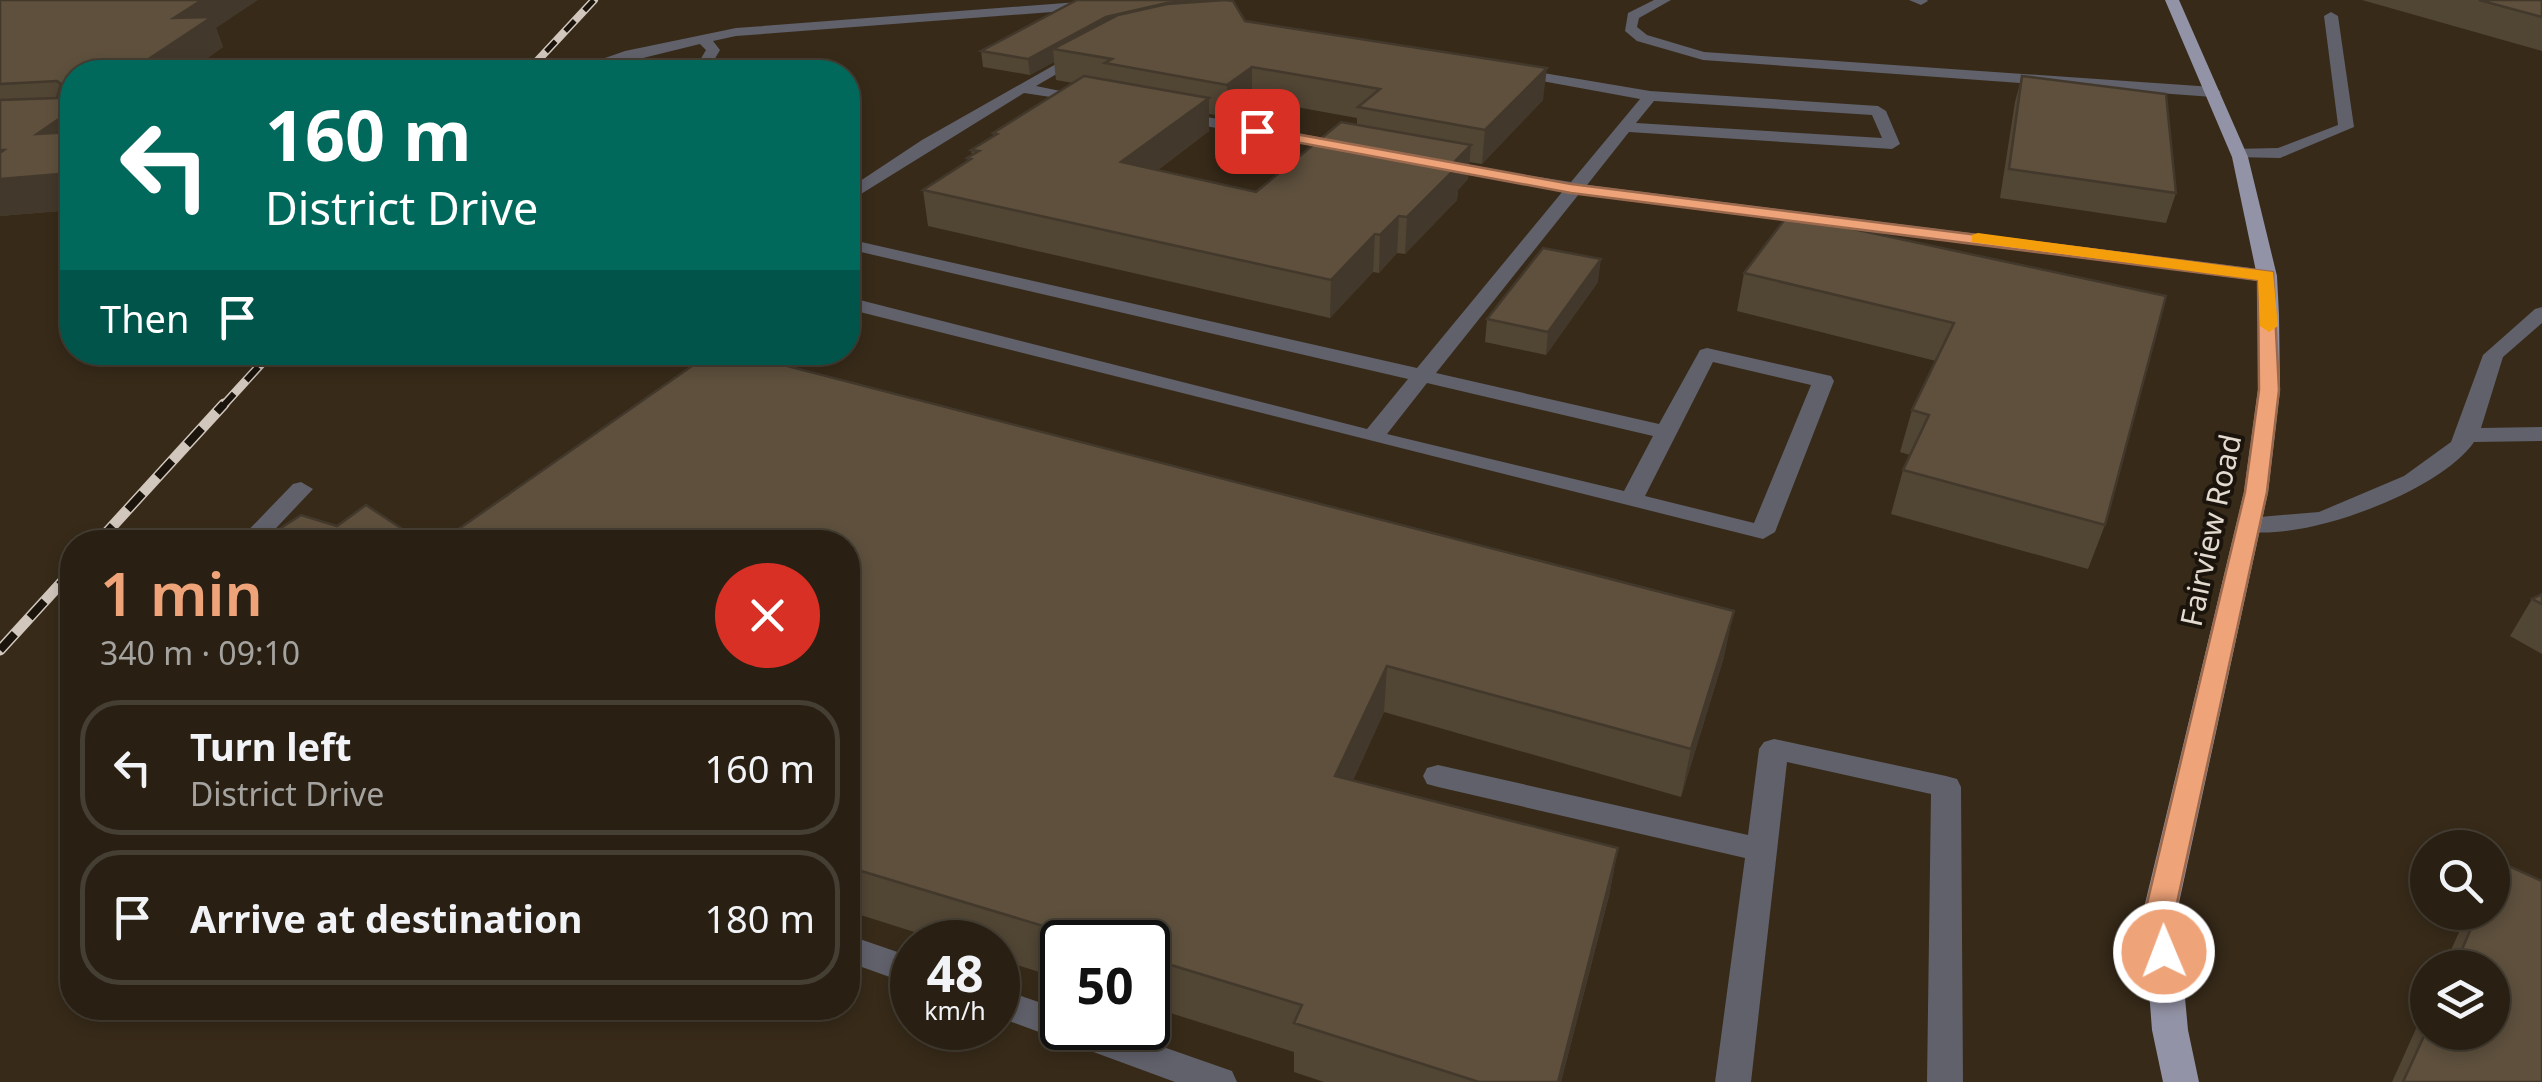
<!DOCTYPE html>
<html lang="en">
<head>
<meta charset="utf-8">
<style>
	body { margin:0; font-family:"Noto Sans",sans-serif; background:#31281c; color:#f1f3f6; height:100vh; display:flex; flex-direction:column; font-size:38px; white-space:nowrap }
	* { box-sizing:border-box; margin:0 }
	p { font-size:32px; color:#a5a3a0 }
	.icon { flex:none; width:55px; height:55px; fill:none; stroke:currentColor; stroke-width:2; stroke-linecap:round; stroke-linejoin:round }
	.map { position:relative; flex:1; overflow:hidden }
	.sheet { position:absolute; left:60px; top:530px; width:800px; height:490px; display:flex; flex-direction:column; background:#292013; border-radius:40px; box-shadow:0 5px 15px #0003,0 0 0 2px #453e33 }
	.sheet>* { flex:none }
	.banner { position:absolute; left:60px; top:60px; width:800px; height:305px; border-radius:40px; box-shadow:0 5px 15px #0003,0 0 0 2px #453e33; background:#00695c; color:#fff; overflow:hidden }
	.controls { position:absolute; left:2410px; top:830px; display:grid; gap:20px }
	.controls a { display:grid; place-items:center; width:100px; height:100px; border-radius:50%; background:#292013; box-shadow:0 5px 15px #0003,0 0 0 2px #453e33; font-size:50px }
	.speed { position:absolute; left:890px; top:920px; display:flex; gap:20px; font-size:50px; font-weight:700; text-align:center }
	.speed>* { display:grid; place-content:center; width:130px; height:130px; border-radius:50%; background:#292013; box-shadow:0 5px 15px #0003,0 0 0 2px #453e33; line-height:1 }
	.speed small { font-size:25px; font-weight:400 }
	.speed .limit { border:5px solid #111; border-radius:15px; background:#fff; color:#111 }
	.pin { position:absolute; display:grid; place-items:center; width:85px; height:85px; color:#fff; margin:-42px; border-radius:20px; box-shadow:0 5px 15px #0006 }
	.me { position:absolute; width:110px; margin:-55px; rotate:359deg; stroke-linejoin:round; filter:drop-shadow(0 0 8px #0008) }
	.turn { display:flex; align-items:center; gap:35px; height:210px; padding:0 40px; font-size:45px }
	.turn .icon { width:130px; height:130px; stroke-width:2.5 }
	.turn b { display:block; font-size:70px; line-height:85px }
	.then { display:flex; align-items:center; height:95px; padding:0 40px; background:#0003; gap:20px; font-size:38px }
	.round { display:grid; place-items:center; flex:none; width:105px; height:105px; border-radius:52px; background:#31281c }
	.head { display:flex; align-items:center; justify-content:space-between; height:170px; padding:0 40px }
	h1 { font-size:60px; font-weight:600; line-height:75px; color:#efa378 }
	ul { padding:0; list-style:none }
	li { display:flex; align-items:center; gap:30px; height:135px; margin:0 20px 15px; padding:0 20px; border:5px solid #453e33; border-radius:40px }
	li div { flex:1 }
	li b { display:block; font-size:38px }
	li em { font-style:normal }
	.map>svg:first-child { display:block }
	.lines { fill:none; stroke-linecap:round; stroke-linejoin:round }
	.minor { fill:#60616b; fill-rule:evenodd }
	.major { fill:#9393a7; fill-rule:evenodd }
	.rail-far2-casing { stroke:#d1c7bc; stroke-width:8 }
	.rail-far1-casing { stroke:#d1c7bc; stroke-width:9 }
	.rail-casing { stroke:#d1c7bc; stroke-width:11 }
	.rail-far2 { stroke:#1a140c; stroke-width:5; stroke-dasharray:14; stroke-linecap:butt }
	.rail-far1 { stroke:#1a140c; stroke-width:6; stroke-dasharray:18; stroke-linecap:butt }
	.rail { stroke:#1a140c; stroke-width:8; stroke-dasharray:22; stroke-linecap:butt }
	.wall { fill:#514534; fill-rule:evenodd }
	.shaded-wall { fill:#42382b }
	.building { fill:#5e503d; stroke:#42382b; stroke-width:2.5 }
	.route { fill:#efa378; stroke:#9b6a4e; stroke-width:2.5 }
	.slow { fill:#f59e0b }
	.labels { text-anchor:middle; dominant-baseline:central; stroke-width:8; stroke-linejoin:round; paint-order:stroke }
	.street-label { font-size:30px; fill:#e3dacf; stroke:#1a140c }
</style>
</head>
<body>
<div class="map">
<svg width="2542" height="1082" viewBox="0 0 2542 1082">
	<rect width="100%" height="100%" fill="#372a19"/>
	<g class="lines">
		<path class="minor" d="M 1105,0 L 1165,0 L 1158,4 L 736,36 L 713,41 L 720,50 L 707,72 L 693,72 L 706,50 L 700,44 L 586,72 L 565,72 L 625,51 L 736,28 Z
			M 1654,0 L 1671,0 L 1639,18 L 1637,27 L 1647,35 L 1704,52 L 2213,87 L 2221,92 L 2213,97 L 1703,60 L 1637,41 L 1625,31 L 1628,13 Z
			M 1909,0 L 1927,0 L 1928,1 L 1921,5 Z
			M 2331,12 L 2338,16 L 2354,127 L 2280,158 L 2232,157 L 2232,149 L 2278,148 L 2338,125 L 2324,16 Z
			M 1079,51 L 1091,54 L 1036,86 L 1090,97 L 1090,103 L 1024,93 L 848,202 L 848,189 L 922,140 Z
			M 1514,68 L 1650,91 L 1878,106 L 1886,111 L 1900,144 L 1892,149 L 1629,132 L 1587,185 L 2267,270 L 2277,276 L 2267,282 L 1579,194 L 1436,373 L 1659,424 L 1700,350 L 1707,348 L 1831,376 L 1834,381 L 1775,532 L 1763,539 L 848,309 L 848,297 L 1367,429 L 1408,379 L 848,249 L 848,239 L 1417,368 L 1563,191 L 1435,169 L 1429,168 L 1429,160 L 1571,182 L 1640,99 L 1509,75 L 1509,69 ZM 1654,101 L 1872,115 L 1882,138 L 1636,123 ZM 1713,362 L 1811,385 L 1754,523 L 1645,496 ZM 1427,383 L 1653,436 L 1624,491 L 1387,434 Z
			M 1179,112 L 1346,142 L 1354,147 L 1346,152 L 1173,120 L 1173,114 Z
			M 2542,307 L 2542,323 L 2503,357 L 2481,428 L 2542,427 L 2542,441 L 2474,442 C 2440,492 2298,545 2239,530 L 2236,525 L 2239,520 L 2248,518 L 2319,512 L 2404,476 L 2451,442 L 2483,355 L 2535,309 Z
			M 301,482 L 313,489 L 263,542 L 237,542 L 293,484 Z
			M 1774,739 L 1946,776 L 1957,779 L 1961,787 L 1963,1082 L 1927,1082 L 1931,794 L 1787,762 L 1751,1082 L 1715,1082 L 1745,858 L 1438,787 L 1427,784 L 1423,776 L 1427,768 L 1438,765 L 1748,835 L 1759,749 L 1764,742 Z
			M 848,935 L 912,957 L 912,985 L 848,962 Z
			M 998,988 L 1062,1010 L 1062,1028 L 1109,1028 L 1232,1071 L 1237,1082 L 1175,1082 L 998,1017 Z"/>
		<path class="major" d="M 2165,0 L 2179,0 L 2248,157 L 2277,276 L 2279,315 L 2280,390 L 2268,492 L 2177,912 L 2188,1030 L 2199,1082 L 2163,1082 L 2152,1030 L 2143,912 L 2244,492 L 2258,390 L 2259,315 L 2257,276 L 2232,157 Z"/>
		<g class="rail-far2-casing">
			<path id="rail-far2" d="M 527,72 L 594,0"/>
		</g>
		<g class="rail-far1-casing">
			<path id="rail-far1" d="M 222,407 L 272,352"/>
		</g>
		<g class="rail-casing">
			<path id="rail" d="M 98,542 L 224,404
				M 0,650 L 72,571"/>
		</g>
		<use href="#rail-far2" class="rail-far2"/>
		<use href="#rail-far1" class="rail-far1"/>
		<use href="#rail" class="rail"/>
	</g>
	<path class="wall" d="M 0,0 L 216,28 L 223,47 L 188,72 L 72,72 L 72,210 L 0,216 Z
		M 2362,0 L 2542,0 L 2542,51 Z
		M 1245,21 L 1543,100 L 1482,164 L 1469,162 L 1468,179 L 1458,190 L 1457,200 L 1405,254 L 1397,253 L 1379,273 L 1373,272 L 1330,318 L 928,226 L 923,190 L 968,161 L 967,158 L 972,155 L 971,150 L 993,136 L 993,133 L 1073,83 L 1056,80 L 1054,62 L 1030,75 L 983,67 L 981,51 ZM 1252,99 L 1357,118 L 1357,124 L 1256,192 L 1158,170 L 1209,131 L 1209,114 L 1228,117 Z
		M 2022,76 L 2176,193 L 2166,223 L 2000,198 L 2015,102 Z
		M 1744,273 L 2166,296 L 2105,525 L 2088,569 L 1891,514 L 1903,470 L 1910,455 L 1900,452 L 1912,410 L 1936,361 L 1737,311 Z
		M 1598,282 L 1546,355 L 1485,342 L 1487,319 Z
		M 848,542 L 1724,657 L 1681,797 L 1384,712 L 1353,780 L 1618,848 L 1609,896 L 1561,1082 L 1324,1082 L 1294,1072 L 1294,1052 L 1148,1006 L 1148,942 L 1062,942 L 1062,979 L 998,959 L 998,942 L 946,942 L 848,911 Z
		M 2542,594 L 2542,654 L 2510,636 L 2532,599 Z
		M 2500,862 L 2542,1082 L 2392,1082 L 2428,1002 L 2428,1032 L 2492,968 L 2443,968 L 2468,912 L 2492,912 L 2492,874 Z"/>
	<path class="shaded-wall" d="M 202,0 L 258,0 L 216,28 L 223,47 L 188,72 L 129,72 L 174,18 Z
		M 1224,0 L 1053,49 L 1054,62 L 1030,75 L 1028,59 L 1106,17 Z
		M 1252,67 L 1252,99 L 1228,117 L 1227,85 Z
		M 1547,68 L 1543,100 L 1482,164 L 1485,130 Z
		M 1209,98 L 1209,131 L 1123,197 L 1121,162 Z
		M 72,110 L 72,155 L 37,134 Z
		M 1471,145 L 1468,179 L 1458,190 L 1457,200 L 1405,254 L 1407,217 L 1453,163 Z
		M 0,150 L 72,173 L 72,210 L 0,216 Z
		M 1399,216 L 1397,253 L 1379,273 L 1380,235 Z
		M 1375,234 L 1373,272 L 1330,318 L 1331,280 Z
		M 1601,259 L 1598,282 L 1546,355 L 1548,332 Z
		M 1734,611 L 1724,657 L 1681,797 L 1691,749 Z
		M 1387,666 L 1384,712 L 1334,823 L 1335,776 Z
		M 1618,848 L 1609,896 L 1561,1082 L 1558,1082 Z"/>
	<path class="building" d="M 0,0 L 202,0 L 174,18 L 212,17 L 129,72 L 72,72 L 72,110 L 37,134 L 72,132 L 72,173 L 0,179 L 0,153 L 4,150 L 0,150 L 0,100 L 57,98 L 61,84 L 57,81 L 0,84 Z
		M 1077,0 L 1216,0 L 1167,3 L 1106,17 L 1028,59 L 981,51 Z
		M 1225,0 L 1233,1 L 1245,21 L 1547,68 L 1485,130 L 1358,107 L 1380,89 L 1252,67 L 1227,85 L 1105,63 L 1112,59 L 1053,49 L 1118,15 L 1167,4 Z
		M 2479,0 L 2542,0 L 2542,17 Z
		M 1084,76 L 1209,98 L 1121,162 L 1256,192 L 1341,122 L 1471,145 L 1453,163 L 1460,164 L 1407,217 L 1399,216 L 1380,235 L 1375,234 L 1331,280 L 923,190 L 971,159 L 967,158 L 979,151 L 971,150 L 997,134 L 993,133 Z
		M 2022,76 L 2166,94 L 2176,193 L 2009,169 Z
		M 1788,215 L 2166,296 L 2105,525 L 1903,470 L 1929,415 L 1912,410 L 1954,323 L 1744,273 Z
		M 1543,248 L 1601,259 L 1548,332 L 1487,319 Z
		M 712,352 L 733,352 L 1734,611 L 1691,749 L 1387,666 L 1335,776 L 1618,848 L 1558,1082 L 1479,1082 L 1294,1023 L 1302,1005 L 1148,958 L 1148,942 L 1096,942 L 848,867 L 848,542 L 440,542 Z
		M 366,505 L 422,542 L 259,542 L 301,515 L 337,526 Z
		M 2542,594 L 2542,604 L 2532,599 Z
		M 2500,862 L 2542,881 L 2542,1082 L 2403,1082 L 2428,1027 L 2428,1032 L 2492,1032 L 2492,968 L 2454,968 L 2478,912 L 2492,912 L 2492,880 Z"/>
	<path class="route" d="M 1257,127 L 1571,184 L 2273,272 L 2279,390 L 2267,492 L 2175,912 L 2179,952 L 2174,960 L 2164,964 L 2153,960 L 2148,952 L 2145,912 L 2245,492 L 2259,390 L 2258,280 L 1571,193 L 1252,134 L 1252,128 Z"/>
	<path class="slow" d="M 1978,233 L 2273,272 L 2278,326 L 2269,332 L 2260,326 L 2258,280 L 1972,242 L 1972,235 Z"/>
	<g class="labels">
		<g class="street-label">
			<text transform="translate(2210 530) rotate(-78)">Fairview Road</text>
		</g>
	</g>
</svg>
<div class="controls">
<a><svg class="icon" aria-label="search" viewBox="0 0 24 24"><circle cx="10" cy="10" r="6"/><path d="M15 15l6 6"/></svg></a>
<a><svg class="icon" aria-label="layers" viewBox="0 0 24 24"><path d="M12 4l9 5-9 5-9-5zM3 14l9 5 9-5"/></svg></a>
</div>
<div class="speed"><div>48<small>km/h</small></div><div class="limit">50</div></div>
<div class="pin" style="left:1257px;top:131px;background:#d93025"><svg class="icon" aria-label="arrive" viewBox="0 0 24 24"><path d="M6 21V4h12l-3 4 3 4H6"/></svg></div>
<svg class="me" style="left:2164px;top:952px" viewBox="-20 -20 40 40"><circle r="17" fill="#efa378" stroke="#fff" stroke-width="3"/><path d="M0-11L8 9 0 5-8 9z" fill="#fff"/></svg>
<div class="banner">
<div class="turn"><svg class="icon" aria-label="left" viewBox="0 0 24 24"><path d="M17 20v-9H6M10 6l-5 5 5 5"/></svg><div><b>160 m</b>District Drive</div></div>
<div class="then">Then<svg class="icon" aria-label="arrive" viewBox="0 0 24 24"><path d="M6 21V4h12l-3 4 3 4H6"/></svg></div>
</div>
<section class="sheet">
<div class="head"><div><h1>1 min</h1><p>340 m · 09:10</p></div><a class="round" style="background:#d93025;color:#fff"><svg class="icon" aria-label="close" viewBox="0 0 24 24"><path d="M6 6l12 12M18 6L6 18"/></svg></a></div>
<ul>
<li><svg class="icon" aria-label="left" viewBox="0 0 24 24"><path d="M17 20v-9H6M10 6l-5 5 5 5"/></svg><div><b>Turn left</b><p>District Drive</p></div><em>160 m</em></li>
<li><svg class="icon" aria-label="arrive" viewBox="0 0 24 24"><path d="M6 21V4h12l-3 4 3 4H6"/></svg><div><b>Arrive at destination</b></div><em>180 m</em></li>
</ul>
</section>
</div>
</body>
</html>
